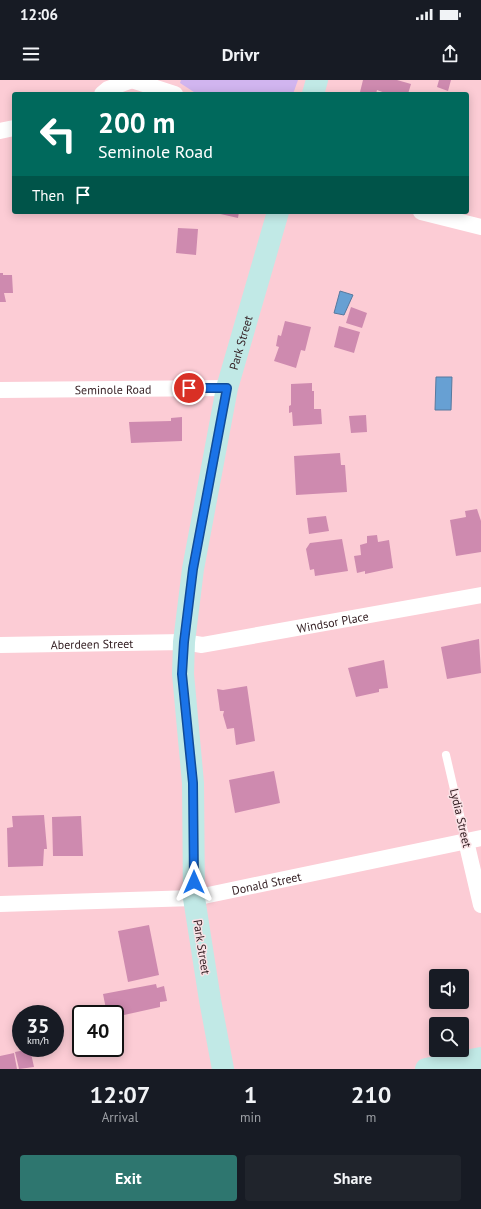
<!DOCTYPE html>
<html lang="en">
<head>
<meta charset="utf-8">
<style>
	body { margin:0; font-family:"PT Sans",sans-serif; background:#20242c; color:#f1f3f6; height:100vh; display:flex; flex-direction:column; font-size:15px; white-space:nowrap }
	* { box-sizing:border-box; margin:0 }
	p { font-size:13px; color:#9ea1a6 }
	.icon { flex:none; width:22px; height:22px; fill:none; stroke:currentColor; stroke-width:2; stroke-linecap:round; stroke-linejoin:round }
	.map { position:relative; height:989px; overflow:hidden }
	.sheet { display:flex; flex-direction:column; background:#171b24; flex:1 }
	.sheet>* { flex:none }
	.banner { position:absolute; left:12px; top:12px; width:457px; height:122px; border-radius:4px; box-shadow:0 2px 10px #0003; background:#00695c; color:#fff; overflow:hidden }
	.fabs { position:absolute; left:429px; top:889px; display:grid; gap:8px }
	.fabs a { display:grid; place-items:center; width:40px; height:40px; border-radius:4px; background:#171b24; box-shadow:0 2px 10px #0003; font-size:20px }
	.speed { position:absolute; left:12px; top:925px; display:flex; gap:8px; font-size:20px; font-weight:700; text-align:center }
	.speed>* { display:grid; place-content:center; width:52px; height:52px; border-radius:50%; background:#171b24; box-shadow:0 2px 10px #0003; line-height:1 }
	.speed small { font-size:10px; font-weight:400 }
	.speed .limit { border:2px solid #111; border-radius:6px; background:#fff; color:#111 }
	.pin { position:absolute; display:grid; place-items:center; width:34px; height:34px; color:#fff; margin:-17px; border:2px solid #fff; border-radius:50%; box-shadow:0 1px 4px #0007 }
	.me { position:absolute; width:44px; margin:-22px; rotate:0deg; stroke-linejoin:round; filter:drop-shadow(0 0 3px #0008) }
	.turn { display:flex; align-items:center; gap:14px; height:84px; padding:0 20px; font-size:18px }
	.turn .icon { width:52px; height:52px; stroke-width:2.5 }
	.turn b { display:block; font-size:28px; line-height:34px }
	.then { display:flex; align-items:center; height:38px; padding:0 20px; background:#0003; gap:8px; font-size:15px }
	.eta { display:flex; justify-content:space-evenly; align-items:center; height:68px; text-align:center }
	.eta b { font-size:24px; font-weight:600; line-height:28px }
	.primary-button { display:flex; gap:8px; margin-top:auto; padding:8px 20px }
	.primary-button a { flex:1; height:46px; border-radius:4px; background:#2e766f; color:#fff; font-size:16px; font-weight:600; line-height:46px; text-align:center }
	.primary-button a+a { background:#20242c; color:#f1f3f6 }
	.status { display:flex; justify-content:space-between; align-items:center; height:28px; padding:0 20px; background:#171b24; direction:ltr }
	.status svg { height:11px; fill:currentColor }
	header { display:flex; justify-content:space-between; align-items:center; height:52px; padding:0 20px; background:#171b24; font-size:18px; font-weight:600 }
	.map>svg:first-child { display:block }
	.green { fill:#d1b5ef }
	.water { fill:#67a0d3; stroke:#57799e }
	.building { fill:#ce8aaf }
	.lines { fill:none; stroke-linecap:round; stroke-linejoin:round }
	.lane { stroke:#fff; stroke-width:8 }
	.street { stroke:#fff; stroke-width:16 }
	.secondary { stroke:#c1e9e6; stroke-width:22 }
	.route-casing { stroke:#114b97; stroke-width:10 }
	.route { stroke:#1a73e8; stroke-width:7 }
	.labels { text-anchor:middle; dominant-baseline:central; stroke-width:3; stroke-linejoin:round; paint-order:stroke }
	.street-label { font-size:12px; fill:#321d21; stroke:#f9e1e5 }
</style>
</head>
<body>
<div class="status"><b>12:06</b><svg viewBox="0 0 49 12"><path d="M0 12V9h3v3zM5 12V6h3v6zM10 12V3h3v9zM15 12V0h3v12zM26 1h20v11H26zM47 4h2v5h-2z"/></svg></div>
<header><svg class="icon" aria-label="menu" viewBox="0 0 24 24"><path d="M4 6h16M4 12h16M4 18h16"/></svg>Drivr<svg class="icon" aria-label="share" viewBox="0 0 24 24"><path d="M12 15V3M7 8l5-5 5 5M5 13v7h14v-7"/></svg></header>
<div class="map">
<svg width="481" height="989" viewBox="0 0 481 989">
	<rect width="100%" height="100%" fill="#fcccd5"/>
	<path class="green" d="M 181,0 L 298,0 L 293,14 L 197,14 L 180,3 Z"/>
	<path class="water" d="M 340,211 L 353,215 L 344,235 L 334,233 Z
		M 436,297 L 452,297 L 451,330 L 435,330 Z"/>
	<path class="building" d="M 363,0 L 397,0 L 411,4 L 408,14 L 388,14 L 377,10 L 376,14 L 367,14 L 360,12 Z
		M 439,0 L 451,0 L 448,11 L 437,7 Z
		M 216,132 L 239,132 L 238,138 L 216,133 Z
		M 178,148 L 198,149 L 196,175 L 176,173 Z
		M 0,193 L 3,193 L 3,195 L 12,195 L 13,213 L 4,213 L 6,222 L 0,222 Z
		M 351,227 L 367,233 L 362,248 L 346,243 Z
		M 285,241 L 311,247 L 305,271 L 301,270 L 296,288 L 274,281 L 279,267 L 276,266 L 278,255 L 281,256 Z
		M 339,246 L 360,252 L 354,273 L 334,267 Z
		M 312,303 L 312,311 L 314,311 L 314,329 L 321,329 L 322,344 L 293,346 L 292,332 L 289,333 L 289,326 L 291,325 L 291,304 Z
		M 366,335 L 367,352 L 351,353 L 349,336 Z
		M 182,337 L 182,361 L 131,363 L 129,342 L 171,341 L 171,338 Z
		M 340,373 L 341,385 L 345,385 L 347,412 L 296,415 L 294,376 Z
		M 477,429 L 481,441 L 481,472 L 456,476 L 450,440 L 466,437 L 465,431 Z
		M 326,436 L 329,451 L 309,454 L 307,438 Z
		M 377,455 L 378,462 L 389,460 L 393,488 L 365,494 L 365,491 L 357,493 L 354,476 L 361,475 L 360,465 L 367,463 L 367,456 Z
		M 342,459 L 348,491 L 315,496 L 314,489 L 310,490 L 306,469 L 310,463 Z
		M 479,559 L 481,593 L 447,599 L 441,567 Z
		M 384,580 L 388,608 L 379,609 L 379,612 L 356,617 L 348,588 Z
		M 247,606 L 255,661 L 236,665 L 234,648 L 227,649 L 223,635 L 224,631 L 220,631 L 217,609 L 223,610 Z
		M 274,691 L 280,723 L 235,733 L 229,700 Z
		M 44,735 L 47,769 L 44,769 L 43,786 L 8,787 L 7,748 L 13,747 L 12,736 Z
		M 81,736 L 83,776 L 53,776 L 52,737 Z
		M 149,845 L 159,895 L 128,902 L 118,851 Z
		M 156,904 L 157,908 L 164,906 L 167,921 L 160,922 L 160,927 L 115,937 L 115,934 L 107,934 L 103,914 Z
		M 30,969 L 34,987 L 19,989 L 15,972 Z
		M 14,973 L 17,989 L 0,989 L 0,976 Z"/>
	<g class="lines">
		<path class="lane" d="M 446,675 L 466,761"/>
		<g class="street">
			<path d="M 131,0 L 175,14"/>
			<path d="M 102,14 L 108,9 L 132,0"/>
			<path d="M 0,51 L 14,48"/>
			<path d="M 421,132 L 481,147"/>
			<path id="s1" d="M 0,310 L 227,308"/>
			<path id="s2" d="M 0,565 L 184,562 L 202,565 L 481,515"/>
			<path d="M 466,761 L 481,825"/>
			<path id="s3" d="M 0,824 L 194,818 L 481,758"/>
		</g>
		<g class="secondary">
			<path d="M 313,14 L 317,0"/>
			<path id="s4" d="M 223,989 L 210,920 L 194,818 L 193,703 L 183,594 L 184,562 L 193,489 L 227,308 L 278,132"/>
			<path d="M 426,989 L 481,978"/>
		</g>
	</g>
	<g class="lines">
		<g class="route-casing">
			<path id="route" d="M 189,308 L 227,308 L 193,489 L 184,562 L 182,594 L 193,703 L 194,802"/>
		</g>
		<use href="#route" class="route"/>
	</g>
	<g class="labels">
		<g class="street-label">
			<text stroke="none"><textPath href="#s4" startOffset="735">Park Street</textPath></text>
			<text stroke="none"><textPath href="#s1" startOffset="113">Seminole Road</textPath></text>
			<text stroke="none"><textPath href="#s2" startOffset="335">Windsor Place</textPath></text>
			<text stroke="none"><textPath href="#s2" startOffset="92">Aberdeen Street</textPath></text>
			<text transform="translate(461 738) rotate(77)">Lydia Street</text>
			<text stroke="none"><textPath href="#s3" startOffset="268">Donald Street</textPath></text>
			<text transform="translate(202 867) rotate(81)">Park Street</text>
		</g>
	</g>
</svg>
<div class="fabs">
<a><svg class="icon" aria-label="sound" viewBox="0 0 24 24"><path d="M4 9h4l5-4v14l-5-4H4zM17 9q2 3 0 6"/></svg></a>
<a><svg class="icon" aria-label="search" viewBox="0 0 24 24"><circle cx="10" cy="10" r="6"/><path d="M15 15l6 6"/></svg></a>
</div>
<div class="speed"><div>35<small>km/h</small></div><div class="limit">40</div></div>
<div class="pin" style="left:189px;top:308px;background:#d93025"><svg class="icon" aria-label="arrive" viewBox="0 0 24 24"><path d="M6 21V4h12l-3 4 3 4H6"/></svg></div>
<svg class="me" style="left:194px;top:802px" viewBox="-20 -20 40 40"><path d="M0-17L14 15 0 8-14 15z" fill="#1a73e8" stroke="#fff" stroke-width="4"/></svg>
<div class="banner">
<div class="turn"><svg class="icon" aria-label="left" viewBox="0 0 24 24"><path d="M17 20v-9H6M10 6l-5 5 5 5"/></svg><div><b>200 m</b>Seminole Road</div></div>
<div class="then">Then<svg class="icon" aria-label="arrive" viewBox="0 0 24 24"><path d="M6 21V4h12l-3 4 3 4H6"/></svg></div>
</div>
</div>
<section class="sheet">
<div class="eta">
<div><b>12:07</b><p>Arrival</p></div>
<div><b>1</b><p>min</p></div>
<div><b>210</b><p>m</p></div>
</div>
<div class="primary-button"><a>Exit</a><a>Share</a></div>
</section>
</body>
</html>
